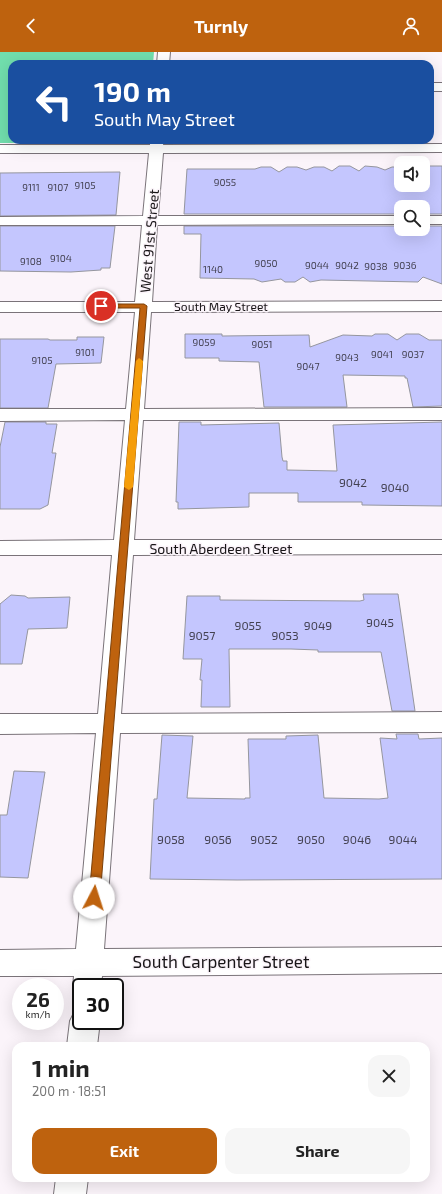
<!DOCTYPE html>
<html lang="en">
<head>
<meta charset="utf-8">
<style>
	body { margin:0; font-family:"Exo 2",sans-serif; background:#f6f6f6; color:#222; height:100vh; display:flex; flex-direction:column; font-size:15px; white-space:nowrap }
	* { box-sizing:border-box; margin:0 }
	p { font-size:13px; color:#767676 }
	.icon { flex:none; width:22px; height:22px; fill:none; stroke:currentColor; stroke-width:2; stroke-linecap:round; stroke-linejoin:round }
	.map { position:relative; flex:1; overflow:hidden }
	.side { position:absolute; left:12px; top:990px; width:418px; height:140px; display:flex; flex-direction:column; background:#fff; border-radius:12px; box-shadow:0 4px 16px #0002 }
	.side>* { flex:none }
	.banner { position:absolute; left:8px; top:8px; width:426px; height:84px; border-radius:12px; box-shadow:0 4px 16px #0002; background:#1a4fa0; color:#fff; overflow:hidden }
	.buttons { position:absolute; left:394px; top:104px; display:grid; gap:8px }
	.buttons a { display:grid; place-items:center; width:36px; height:36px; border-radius:8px; background:#fff; box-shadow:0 4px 16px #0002; font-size:20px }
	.speed { position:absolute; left:12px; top:926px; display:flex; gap:8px; font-size:20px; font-weight:700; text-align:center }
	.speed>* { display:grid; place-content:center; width:52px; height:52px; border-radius:50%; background:#fff; box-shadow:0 4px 16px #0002; line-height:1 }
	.speed small { font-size:10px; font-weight:400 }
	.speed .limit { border:2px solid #111; border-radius:6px; background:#fff; color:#111 }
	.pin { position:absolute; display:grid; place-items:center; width:34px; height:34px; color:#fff; margin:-17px; border:2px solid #fff; border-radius:50%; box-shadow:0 1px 4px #0007 }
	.me { position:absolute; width:44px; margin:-22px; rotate:5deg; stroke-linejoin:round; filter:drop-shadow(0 0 3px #0008) }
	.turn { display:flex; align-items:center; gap:14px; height:84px; padding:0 20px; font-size:18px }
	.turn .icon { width:52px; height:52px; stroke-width:2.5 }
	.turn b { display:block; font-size:28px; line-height:34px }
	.round { display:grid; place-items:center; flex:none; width:42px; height:42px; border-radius:12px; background:#f6f6f6 }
	.summary { display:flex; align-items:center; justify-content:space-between; height:68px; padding:0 20px }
	h1 { font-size:24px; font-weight:700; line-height:30px }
	.primary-button { display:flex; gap:8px; margin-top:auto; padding:8px 20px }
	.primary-button a { flex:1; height:46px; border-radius:12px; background:#be620e; color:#fff; font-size:16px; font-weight:700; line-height:46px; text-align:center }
	.primary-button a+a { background:#f6f6f6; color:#222 }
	header { display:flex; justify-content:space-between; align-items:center; height:52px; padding:0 20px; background:#be620e; color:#fff; font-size:18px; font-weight:700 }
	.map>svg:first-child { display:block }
	.green { fill:#71dead }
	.building { fill:#c4c6fe; stroke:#95969e }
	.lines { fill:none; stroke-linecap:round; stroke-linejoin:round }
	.minor-casing { stroke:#7a7379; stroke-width:2 }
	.minor { fill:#fff; fill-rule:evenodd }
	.route { fill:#be620e; stroke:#7c4009 }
	.slow { fill:#f59e0b }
	.labels { text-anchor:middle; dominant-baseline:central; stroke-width:3; stroke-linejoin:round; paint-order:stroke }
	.far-number-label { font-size:10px; fill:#434151 }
	.far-street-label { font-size:12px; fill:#181517; stroke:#fbf4fa }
	.number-label { font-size:12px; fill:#434151 }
	.street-label { font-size:14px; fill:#181517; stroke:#fbf4fa }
	.near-street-label { font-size:17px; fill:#181517; stroke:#fbf4fa }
</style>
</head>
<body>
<header><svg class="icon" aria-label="back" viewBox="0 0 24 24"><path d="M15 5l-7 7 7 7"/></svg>Turnly<svg class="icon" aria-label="person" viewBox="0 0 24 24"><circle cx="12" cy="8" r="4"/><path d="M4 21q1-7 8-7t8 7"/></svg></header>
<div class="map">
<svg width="442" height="1142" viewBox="0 0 442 1142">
	<rect width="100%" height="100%" fill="#fbf4fa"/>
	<path class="green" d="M 0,0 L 154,0 L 153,12 L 12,12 L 12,88 L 142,88 L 135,91 L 0,91 Z"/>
	<path class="building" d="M 339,114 L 350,114 L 359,119 L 365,114 L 377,115 L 385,118 L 392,115 L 401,115 L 401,133 L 423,133 L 423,114 L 442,114 L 442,162 L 423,162 L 423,155 L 401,155 L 401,162 L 184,162 L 187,117 L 255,117 L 261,115 L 271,115 L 279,120 L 287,115 L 297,115 L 306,118 L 314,115 L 324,115 L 332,119 Z
		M 120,120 L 116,163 L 0,164 L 0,121 Z
		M 0,174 L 115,174 L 110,216 L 101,216 L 101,218 L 71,220 L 0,219 Z
		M 184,174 L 401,174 L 401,177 L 423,177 L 423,174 L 442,174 L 442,232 L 423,225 L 418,230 L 321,228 L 310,230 L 303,225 L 295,230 L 285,230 L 281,227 L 262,230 L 254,227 L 200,226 L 201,182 L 184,182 Z
		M 185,282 L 222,282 L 222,284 L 309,283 L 310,295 L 343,283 L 372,284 L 375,282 L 388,282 L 397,288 L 406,282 L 419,282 L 429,288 L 442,288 L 442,354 L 413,355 L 407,326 L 405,326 L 405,324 L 343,323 L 347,355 L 264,355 L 259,310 L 219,309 L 219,306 L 185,306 Z
		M 77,285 L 104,285 L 101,311 L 56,312 L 48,356 L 0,356 L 0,287 L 48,287 L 50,288 L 77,288 Z
		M 5,370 L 46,370 L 46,372 L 57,372 L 52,401 L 56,401 L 48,453 L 40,457 L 0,457 L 0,395 Z
		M 179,370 L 201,370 L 201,373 L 279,371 L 282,405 L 283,409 L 287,409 L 287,418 L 337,419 L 333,373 L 442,370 L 442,454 L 362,453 L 362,450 L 298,450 L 298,441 L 249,441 L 249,455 L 178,457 L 178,450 L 176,450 Z
		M 363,542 L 398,542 L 415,659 L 392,659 L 381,600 L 318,600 L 318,598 L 291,597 L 229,597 L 230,655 L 201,655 L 202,628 L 200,628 L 202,607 L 183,607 L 187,544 L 220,544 L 220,548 L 360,549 L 364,548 Z
		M 11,543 L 25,544 L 28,546 L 70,545 L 67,576 L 28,577 L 22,612 L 0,612 L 0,552 Z
		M 396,682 L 418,682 L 419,687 L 442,686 L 442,827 L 237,828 L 150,827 L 154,747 L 157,747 L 162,683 L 193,684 L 187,746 L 245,747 L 245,746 L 250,746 L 248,687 L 286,687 L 286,684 L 318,683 L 324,746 L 379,747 L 388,746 L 380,686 L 397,687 Z
		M 14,719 L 45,720 L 28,826 L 0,825 L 0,763 L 7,763 Z"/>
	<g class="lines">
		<g class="minor-casing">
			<path id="minor" d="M 158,0 L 170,0 L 169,12 L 157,12 Z
				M 430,31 L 442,31 L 442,39 L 430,39 Z
				M 150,88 L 164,88 L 163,93 L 442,92 L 442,100 L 163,101 L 158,164 L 401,164 L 401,172 L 157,173 L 152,250 L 442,249 L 442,259 L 151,260 L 144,357 L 442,356 L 442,368 L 143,368 L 134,488 L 442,488 L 442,502 L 133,503 L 121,662 L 442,660 L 442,680 L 120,681 L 104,897 L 442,895 L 442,921 L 102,924 L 101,935 L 81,935 L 81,946 L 77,945 L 73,935 L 74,924 L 0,924 L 0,898 L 76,897 L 96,681 L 0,682 L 0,662 L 98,662 L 112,503 L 0,503 L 0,489 L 114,488 L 125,368 L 0,369 L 0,357 L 126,357 L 135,260 L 0,260 L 0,250 L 135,250 L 142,173 L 0,173 L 0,165 L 143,164 L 149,101 L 0,101 L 0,93 L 150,93 Z
				M 423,164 L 442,164 L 442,172 L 423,172 Z
				M 81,956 L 81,969 L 100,969 L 97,994 L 67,994 L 70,969 L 75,959 Z
				M 56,1126 L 88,1126 L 86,1142 L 54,1142 Z"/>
		</g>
		<use href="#minor" class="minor"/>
	</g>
	<path class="route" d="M 144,252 L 147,254 L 100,846 L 98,850 L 94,851 L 91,850 L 89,846 L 140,256 L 101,256 L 98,254 L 101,252 Z"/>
	<path class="slow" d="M 139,306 L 143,309 L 133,435 L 129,438 L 124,435 L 136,309 Z"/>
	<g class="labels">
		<g class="far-number-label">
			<text x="225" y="130">9055</text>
			<text x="85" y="133">9105</text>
			<text x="31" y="135">9111</text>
			<text x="58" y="135">9107</text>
			<text x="61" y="206">9104</text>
			<text x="31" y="209">9108</text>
			<text x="266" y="211">9050</text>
			<text x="317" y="213">9044</text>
			<text x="347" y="213">9042</text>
			<text x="405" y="213">9036</text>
			<text x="376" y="214">9038</text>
			<text x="213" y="217">1140</text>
			<text x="204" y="290">9059</text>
			<text x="262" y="292">9051</text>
			<text x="85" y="300">9101</text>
			<text x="382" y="302">9041</text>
			<text x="413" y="302">9037</text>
			<text x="347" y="305">9043</text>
			<text x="42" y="308">9105</text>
			<text x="308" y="314">9047</text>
		</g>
		<g class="far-street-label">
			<text x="221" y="254">South May Street</text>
		</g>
		<g class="number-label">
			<text x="353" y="430">9042</text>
			<text x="395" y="435">9040</text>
			<text x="380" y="570">9045</text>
			<text x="248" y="573">9055</text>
			<text x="318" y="573">9049</text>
			<text x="202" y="583">9057</text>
			<text x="285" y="583">9053</text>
			<text x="171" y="787">9058</text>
			<text x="218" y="787">9056</text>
			<text x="264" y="787">9052</text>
			<text x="311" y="787">9050</text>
			<text x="357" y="787">9046</text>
			<text x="403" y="787">9044</text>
		</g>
		<g class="street-label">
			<text transform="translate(149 189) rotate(-85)">West 91st Street</text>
			<text x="221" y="496">South Aberdeen Street</text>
		</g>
		<g class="near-street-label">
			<text x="221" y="909">South Carpenter Street</text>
		</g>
	</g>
</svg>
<div class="buttons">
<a><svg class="icon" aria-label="sound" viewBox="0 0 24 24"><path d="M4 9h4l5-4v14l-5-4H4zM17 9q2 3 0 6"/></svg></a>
<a><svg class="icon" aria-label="search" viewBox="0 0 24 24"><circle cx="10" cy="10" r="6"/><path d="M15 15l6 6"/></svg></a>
</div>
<div class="speed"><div>26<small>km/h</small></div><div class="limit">30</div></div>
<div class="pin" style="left:101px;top:254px;background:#d93025"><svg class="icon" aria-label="arrive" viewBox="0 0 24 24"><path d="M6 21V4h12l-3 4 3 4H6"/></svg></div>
<svg class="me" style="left:94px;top:846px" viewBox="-20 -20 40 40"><circle r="19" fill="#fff"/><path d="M0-13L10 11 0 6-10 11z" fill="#be620e"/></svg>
<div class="banner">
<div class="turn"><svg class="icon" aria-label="left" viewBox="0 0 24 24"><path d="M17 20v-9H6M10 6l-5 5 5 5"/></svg><div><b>190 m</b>South May Street</div></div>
</div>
<section class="side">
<div class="summary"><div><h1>1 min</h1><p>200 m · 18:51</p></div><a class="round"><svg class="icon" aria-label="close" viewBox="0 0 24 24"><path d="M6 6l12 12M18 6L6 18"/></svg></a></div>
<div class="primary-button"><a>Exit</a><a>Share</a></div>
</section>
</div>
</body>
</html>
